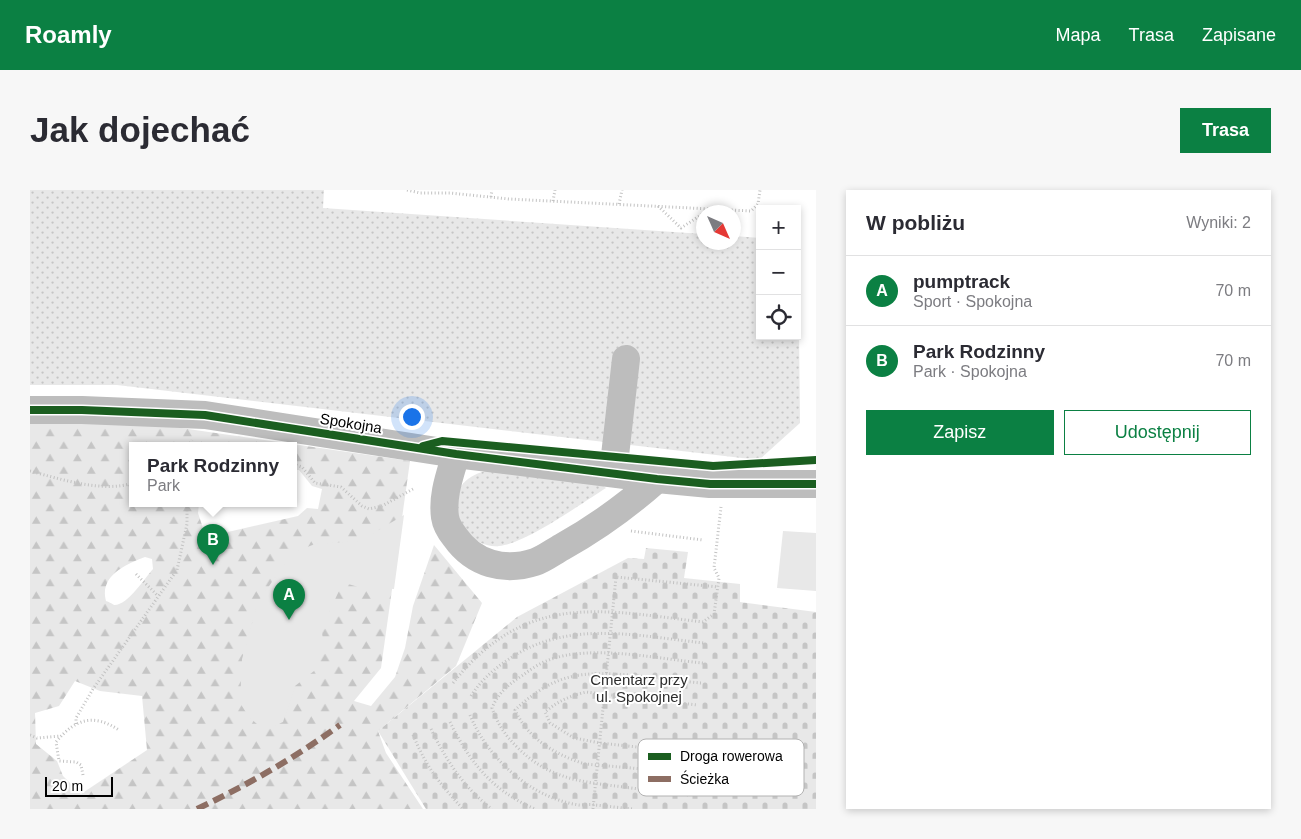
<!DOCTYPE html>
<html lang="pl">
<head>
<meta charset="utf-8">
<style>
	body { margin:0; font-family:Arial,sans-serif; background:#f7f7f7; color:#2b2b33 }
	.controls { position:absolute; right:15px; top:15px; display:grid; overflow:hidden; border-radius:0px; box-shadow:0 2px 8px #0003 }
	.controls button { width:45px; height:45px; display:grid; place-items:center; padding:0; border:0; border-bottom:1px solid #e1e1e2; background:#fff; color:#2b2b33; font:25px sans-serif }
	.compass { position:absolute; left:666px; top:15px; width:45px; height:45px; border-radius:50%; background:#fff; box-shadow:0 2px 8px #0003; rotate:135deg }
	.scale { position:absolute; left:15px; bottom:12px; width:68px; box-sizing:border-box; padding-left:5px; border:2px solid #000; border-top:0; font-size:14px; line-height:18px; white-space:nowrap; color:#000; -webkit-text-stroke:4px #fff; paint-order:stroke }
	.you { position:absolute; left:381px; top:226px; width:18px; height:18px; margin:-12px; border:4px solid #fff; border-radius:50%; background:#1a73e8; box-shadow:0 0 0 8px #1a73e833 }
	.badge { display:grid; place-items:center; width:32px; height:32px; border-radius:50%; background:#0b8043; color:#fff; font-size:16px; font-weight:700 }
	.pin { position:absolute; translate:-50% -41px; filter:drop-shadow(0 1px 2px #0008) }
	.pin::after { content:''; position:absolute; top:26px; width:18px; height:15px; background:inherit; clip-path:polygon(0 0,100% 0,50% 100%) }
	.popup { position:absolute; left:99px; top:252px; width:168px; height:65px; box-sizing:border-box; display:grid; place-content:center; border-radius:0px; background:#fff; filter:drop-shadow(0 1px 4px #0005); font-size:16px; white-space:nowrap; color:#7c7c81 }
	.popup b { font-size:19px; color:#2b2b33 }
	.popup::after { content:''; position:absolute; left:50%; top:100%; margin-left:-10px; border:10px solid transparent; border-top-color:#fff }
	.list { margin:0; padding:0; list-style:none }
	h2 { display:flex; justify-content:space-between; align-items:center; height:65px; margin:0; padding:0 20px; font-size:21px }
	h2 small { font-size:16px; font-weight:400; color:#7c7c81 }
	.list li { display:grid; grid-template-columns:32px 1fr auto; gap:15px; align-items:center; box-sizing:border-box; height:70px; padding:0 20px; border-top:1px solid #e1e1e2 }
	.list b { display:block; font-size:19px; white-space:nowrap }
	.list p { margin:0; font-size:16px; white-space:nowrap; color:#7c7c81 }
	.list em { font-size:16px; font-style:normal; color:#7c7c81 }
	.actions { display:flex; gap:10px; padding:15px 20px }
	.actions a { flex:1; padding:11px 0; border:1px solid #0b8043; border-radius:0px; text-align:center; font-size:18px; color:#0b8043 }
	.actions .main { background:#0b8043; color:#fff }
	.icon { flex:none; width:28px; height:28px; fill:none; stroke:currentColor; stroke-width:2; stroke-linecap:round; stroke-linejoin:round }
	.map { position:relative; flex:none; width:786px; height:619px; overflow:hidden; border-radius:0px }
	header { display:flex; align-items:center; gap:30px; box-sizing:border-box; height:70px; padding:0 25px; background:#0b8043; color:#fff }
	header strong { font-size:24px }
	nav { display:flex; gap:28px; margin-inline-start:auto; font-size:18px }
	.intro { display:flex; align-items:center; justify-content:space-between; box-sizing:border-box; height:120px; padding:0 30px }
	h1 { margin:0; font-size:35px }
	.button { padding:12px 22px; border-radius:0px; background:#0b8043; color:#fff; font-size:18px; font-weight:700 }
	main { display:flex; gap:30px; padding:0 30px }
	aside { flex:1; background:#fff; border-radius:0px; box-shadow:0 2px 8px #0003 }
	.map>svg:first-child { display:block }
	.green { fill:url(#green-dots) }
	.forest { fill:url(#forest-firs); fill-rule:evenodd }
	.cemetery { fill:url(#cemetery-stones) }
	.pitch { fill:#e8e8e8 }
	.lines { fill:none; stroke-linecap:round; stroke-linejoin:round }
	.path { stroke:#c2c2c2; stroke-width:3; stroke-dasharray:1 2.5; stroke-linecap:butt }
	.minor { stroke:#bdbdbd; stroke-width:28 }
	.quiet { stroke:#8d6e63; stroke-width:6; stroke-dasharray:12 6; stroke-linecap:butt }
	.cycleway-casing { stroke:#fff; stroke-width:11 }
	.cycleway { stroke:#1b5e20; stroke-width:8 }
	.labels { text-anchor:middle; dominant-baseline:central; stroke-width:4; stroke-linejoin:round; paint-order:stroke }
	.street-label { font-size:15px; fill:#000; stroke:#fff }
	.park-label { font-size:15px; fill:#2c2c2c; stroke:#fff }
	.key { fill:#fff; stroke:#b2b2b2; stroke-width:1 }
	.key-label { font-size:14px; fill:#000 }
</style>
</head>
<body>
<header>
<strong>Roamly</strong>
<nav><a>Mapa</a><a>Trasa</a><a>Zapisane</a></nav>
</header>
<div class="intro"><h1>Jak dojechać</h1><a class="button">Trasa</a></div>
<main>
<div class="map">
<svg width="786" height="619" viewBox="0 0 786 619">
	<defs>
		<pattern id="green-dots" width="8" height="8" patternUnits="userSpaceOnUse" patternTransform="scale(1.25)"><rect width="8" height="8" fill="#e8e8e8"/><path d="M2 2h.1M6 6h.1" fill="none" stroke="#c5c5c5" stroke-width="1.8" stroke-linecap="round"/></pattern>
		<pattern id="forest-firs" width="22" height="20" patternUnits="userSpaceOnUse" patternTransform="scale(1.25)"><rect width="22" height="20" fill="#e8e8e8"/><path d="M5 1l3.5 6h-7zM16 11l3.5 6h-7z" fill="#c5c5c5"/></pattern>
		<pattern id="cemetery-stones" width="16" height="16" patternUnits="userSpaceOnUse" patternTransform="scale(1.25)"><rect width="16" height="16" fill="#e8e8e8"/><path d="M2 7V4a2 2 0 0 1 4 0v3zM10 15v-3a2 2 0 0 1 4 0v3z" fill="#c5c5c5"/></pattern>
	</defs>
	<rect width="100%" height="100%" fill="#fff"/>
	<g class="green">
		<path d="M0,0H294L293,18L673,44L674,52H704V46L730,48V146H767L768,51L770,233L729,270L87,195H0Z"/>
		<path d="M459,280L571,294L576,298C552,313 495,354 469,356C443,359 421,329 427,305C431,290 446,283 459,280Z"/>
	</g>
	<path class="forest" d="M102,231L380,271L351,478L324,511L341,516L365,487L375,458L383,416L404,355L452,413L426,476L348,541L356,563L393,619H0V234ZM103,256H263V280H269L282,296L292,299L288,319L277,318L268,326L176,347L168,323L169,314H103ZM115,367L122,369L123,379C115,388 97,416 84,415C83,414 77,411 76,411C69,386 96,374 115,367ZM45,491L70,501L112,506L117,560L51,604L33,586L27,571L6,554L5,523L29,516Z"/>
	<path class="cemetery" d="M616,358L658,362L654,388L710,394V412L786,422V619H396L348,541L487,427L598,368L614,369Z"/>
	<g class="pitch">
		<path d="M374,325L364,399L332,398L318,394L311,396L298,425L291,436L294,456L284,481L265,496L253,532L244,536L227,534L219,527L210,513L212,469L228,412L262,363L285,354L330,351Z"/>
		<path d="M753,341L786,343V401L747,398Z"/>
	</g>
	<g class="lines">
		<g class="path">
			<path d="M377,0L390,3H420L479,9L721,21L728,14L730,0"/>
			<path d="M461,7L462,0"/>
			<path d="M523,11L525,0"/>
			<path d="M589,14L592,0"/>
			<path d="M628,16L651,38L674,23"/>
			<path d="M158,256L162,250"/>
			<path d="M263,274L272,277L285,293L311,297L332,316L339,319L352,316L383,299"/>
			<path d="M0,281C30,289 73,303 103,293"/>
			<path d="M601,341L673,350"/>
			<path d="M106,384L128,406"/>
			<path d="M423,493C496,401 571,420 673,432L684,424L689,388L684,378L691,317"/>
			<path d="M441,506C451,490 464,479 479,469C538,429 608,446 674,453"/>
			<path d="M440,525C458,569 501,608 549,615C554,615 560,614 565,615C578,616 591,618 603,619"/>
			<path d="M420,532C440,573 463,601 505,619"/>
			<path d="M46,534V528L63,499L147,380L157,334V314"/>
			<path d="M401,539C416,570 434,598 462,619"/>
			<path d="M0,545L7,548L31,546"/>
			<path d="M383,545C397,578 409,593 433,619"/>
			<path d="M662,563L570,553L544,548L520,533L515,522C528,511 540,506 556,502L667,515"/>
			<path d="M660,583L555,574C526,565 498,549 485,520C501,505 519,492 540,487C574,478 634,490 671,493"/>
			<path d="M53,585L51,575L46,572L29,571L26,552C45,529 63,523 89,540"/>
			<path d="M658,605C637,602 615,600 594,597C551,592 518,589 486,556C475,545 467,533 462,518C468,503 479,494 493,485C501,479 510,473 519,470C560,454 629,469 673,473"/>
			<path d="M563,619L586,387L688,397"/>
		</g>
		<g class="minor">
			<path d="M0,220H52L175,225L426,264L627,289L680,294H786"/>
			<path d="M426,264C420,285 412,305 415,327C416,334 421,342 425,347C444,374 474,382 505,372C514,369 523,362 532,357C566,338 598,315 627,289"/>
			<path d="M583,283L596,169"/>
		</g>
		<path class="quiet" d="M167,619C219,594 263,569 310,535"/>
		<defs>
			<g id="cycleway">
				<path d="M0,220H52L175,225L426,264L627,289L680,294H786"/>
				<path d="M393,256L412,251L683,276L786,270"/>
			</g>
		</defs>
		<use href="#cycleway" class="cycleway-casing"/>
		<use href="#cycleway" class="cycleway"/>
	</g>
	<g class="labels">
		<g class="street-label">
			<text transform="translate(321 233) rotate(9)">Spokojna</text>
		</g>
		<g class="park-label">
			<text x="609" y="489">Cmentarz przy<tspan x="609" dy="17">ul. Spokojnej</tspan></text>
		</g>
	</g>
	<rect x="608" y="549" width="166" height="57" rx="8" class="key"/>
	<rect x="618" y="563" width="23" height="7" fill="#1b5e20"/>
	<rect x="618" y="586" width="23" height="6" fill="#8d6e63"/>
	<g class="key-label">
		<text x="650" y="571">Droga rowerowa</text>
		<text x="650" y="594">Ścieżka</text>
	</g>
</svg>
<div class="controls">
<button>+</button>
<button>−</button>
<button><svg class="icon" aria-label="locate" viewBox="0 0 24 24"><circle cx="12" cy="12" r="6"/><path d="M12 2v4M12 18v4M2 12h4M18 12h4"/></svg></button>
</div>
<svg class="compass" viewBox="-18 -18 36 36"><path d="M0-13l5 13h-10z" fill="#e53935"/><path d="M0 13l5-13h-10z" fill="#7c7c81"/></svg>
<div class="scale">20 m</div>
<div class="you"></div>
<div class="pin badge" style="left:259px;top:430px">A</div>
<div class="pin badge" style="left:183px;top:375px">B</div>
<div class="popup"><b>Park Rodzinny</b>Park</div>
</div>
<aside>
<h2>W pobliżu<small>Wyniki: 2</small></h2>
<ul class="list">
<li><span class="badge">A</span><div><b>pumptrack</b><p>Sport · Spokojna</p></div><em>70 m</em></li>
<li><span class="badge">B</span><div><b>Park Rodzinny</b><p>Park · Spokojna</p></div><em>70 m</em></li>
</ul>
<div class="actions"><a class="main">Zapisz</a><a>Udostępnij</a></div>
</aside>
</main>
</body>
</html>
